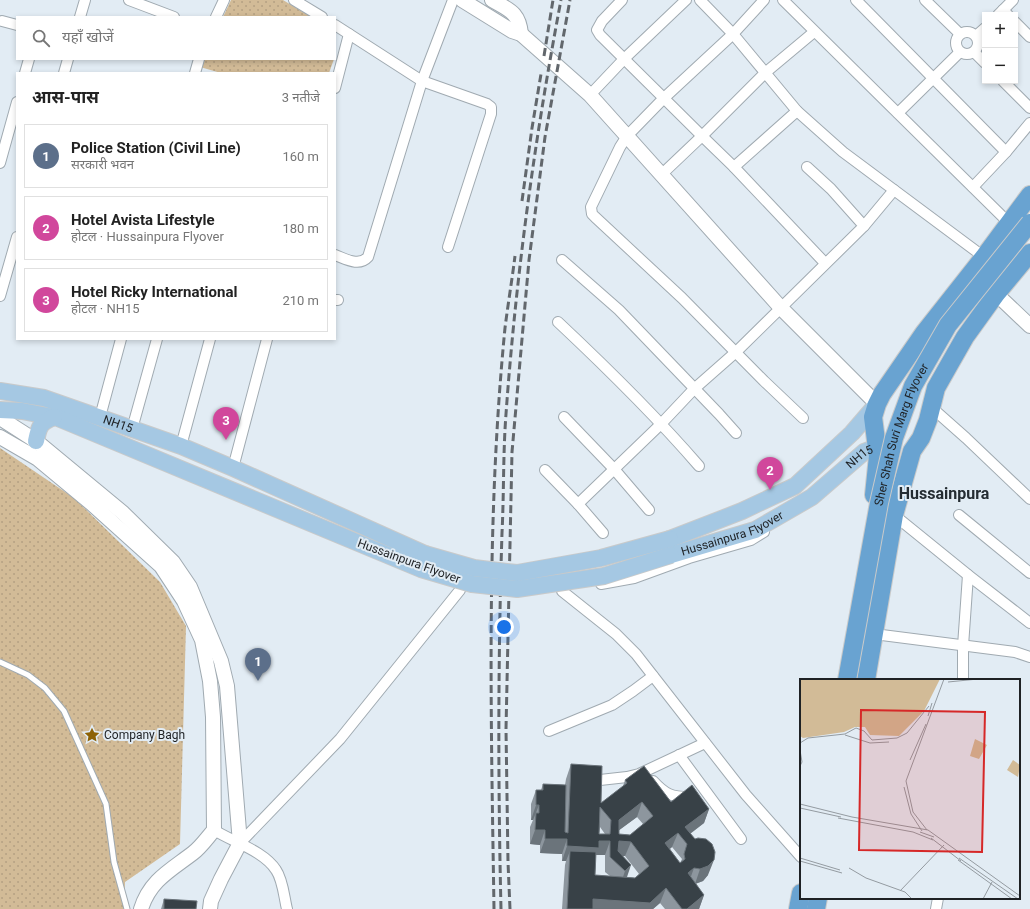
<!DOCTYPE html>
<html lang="hi">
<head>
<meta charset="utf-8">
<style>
	body { margin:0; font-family:Roboto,"Noto Sans Devanagari",sans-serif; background:#f6f6f6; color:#222 }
	.controls { position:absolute; right:12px; top:12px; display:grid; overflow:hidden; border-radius:0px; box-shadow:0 2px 6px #0003 }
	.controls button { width:36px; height:36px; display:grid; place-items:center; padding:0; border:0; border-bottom:1px solid #e0e0e0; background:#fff; color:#222; font:20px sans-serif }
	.you { position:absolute; left:504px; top:627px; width:14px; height:14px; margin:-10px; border:3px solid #fff; border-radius:50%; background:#1a73e8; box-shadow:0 0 0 6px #1a73e833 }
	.badge { display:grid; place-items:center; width:26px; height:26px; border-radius:50%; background:#8d6206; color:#fff; font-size:13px; font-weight:700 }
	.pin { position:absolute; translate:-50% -33px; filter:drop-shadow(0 1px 2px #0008) }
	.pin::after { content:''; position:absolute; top:21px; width:14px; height:12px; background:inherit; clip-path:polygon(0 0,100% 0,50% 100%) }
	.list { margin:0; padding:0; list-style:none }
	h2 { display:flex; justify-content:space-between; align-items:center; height:52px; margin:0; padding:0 16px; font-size:17px }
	h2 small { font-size:13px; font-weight:400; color:#767676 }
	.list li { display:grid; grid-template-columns:26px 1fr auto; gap:12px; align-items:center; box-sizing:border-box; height:64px; margin:0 8px 8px; padding:0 8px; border:1px solid #e0e0e0; border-radius:0px }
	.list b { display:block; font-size:15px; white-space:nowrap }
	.list p { margin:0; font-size:13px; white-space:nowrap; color:#767676 }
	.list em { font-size:13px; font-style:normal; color:#767676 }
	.icon { flex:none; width:22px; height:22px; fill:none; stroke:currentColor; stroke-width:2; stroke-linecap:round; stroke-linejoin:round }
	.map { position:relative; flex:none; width:1030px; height:909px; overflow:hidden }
	.search { position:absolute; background:#fff; box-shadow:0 2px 6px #0003; left:16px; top:16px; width:320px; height:44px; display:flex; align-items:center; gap:10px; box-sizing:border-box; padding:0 14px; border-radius:0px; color:#767676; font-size:15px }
	.panel { position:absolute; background:#fff; box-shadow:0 2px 6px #0003; left:16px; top:72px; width:320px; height:268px; border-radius:0px }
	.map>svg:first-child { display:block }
	.park { fill:url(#park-dots) }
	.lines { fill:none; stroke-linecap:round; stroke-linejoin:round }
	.lane-casing { stroke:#a0aab1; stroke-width:7 }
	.street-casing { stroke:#a0aab1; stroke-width:12 }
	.secondary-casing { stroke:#a0aab1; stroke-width:16 }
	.primary-casing { stroke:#c9caca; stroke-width:18 }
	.highway-casing { stroke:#c9caca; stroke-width:20 }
	.lane { stroke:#fff; stroke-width:5 }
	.street { stroke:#fff; stroke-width:10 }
	.secondary { stroke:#fff; stroke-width:14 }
	.primary { stroke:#a5c8e3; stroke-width:16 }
	.highway { stroke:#69a3d1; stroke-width:18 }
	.rail { stroke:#62676c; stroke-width:3; stroke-dasharray:8 4; stroke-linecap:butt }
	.primary-bridge-casing { stroke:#c9caca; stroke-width:18; stroke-linecap:butt }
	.highway-bridge-casing { stroke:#c9caca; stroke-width:20; stroke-linecap:butt }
	.primary-bridge { stroke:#a5c8e3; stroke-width:16 }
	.highway-bridge { stroke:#69a3d1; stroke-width:18 }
	.wall { fill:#8d969e; fill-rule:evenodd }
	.shaded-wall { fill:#6b747b }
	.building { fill:#384147; stroke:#6b747b; fill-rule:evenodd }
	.labels { text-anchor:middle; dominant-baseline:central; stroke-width:4; stroke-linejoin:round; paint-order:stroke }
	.street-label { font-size:12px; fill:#1e2124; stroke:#e2ecf4 }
	.poi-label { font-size:12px; fill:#1e2124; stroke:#e2ecf4; text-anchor:start }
	.district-label { font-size:16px; font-weight:bold; fill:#242c32; stroke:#e2ecf4 }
	.inset-road { fill:none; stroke:#949ba1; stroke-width:1 }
	.view { fill:#d62828; fill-opacity:0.15; stroke:#d62828; stroke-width:2 }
	.inset-edge { fill:none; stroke:#1e2124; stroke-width:2 }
</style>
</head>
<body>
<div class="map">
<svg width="1030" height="909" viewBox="0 0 1030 909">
	<defs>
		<pattern id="park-dots" width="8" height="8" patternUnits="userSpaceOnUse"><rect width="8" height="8" fill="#d2bb97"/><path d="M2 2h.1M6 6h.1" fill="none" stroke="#b4a082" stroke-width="1.8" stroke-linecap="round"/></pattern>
	</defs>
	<rect width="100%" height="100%" fill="#e2ecf4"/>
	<g class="park">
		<path d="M231,0H283L311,17H223Z"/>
		<path d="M204,59H334L329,73H221L200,67Z"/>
		<path d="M0,448L74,498L160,582L186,626L180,844L125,882L124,909H0Z"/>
	</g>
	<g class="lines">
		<defs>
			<path id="lane" d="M0,662L28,675L45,688L64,711L106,804L114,862L127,909"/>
			<g id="street">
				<path d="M129,0L174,17"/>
				<path d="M294,0L322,17"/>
				<path d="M622,0L602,21L597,30L600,35L702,136L734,167L825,263"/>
				<path d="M700,0L733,34L797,111L843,152L984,257"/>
				<path d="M764,0L733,34L664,98L627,136L620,147L591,207L592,214L595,217L682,298L764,381L803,418"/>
				<path d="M783,0L1009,223"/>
				<path d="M856,0L1006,152"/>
				<path d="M925,0L960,34"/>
				<path d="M1003,10L1013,0"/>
				<path d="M998,15L1003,10L1008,15"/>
				<path d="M80,17L85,0"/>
				<path d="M216,17L224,0"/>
				<path d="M2,21L17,25"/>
				<path d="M1015,22L1030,37"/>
				<path d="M335,25L422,81L487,104L491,107V114L448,247"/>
				<circle cx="967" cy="43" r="11"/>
				<path d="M976,36L985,28"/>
				<path d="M974,52L985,63"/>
				<path d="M25,73L29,59"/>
				<path d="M64,73L68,59"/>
				<path d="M195,73L199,59"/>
				<path d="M1003,81L1030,108"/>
				<path d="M335,88L349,34"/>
				<path d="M590,95L625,58L686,0"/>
				<path d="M898,113L960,52"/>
				<path d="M0,163L17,102"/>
				<path d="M734,167L797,111"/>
				<path d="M662,174L702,136L765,73L814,32"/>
				<path d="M973,187L1006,152L1030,123"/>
				<path d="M864,226L894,190"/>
				<path d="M335,255C346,259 359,267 368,257L422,81L453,0"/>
				<path d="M562,260L619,310L719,414L736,433"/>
				<path d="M0,296L17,237"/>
				<path d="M335,300H338"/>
				<path d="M558,322C607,368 655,415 699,466"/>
				<path d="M931,407L966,438L1030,499"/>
				<path d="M100,417L121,339"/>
				<path d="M564,417L614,469L649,510"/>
				<path d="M132,429L157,339"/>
				<path d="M181,446L210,339"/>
				<path d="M233,468L267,339"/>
				<path d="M545,470L578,504L603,533"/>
				<path d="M578,504L661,424L694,389L736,352L864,226L831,189L807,167"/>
				<path d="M894,515L968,575L1030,623"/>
				<path d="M959,515L1030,573"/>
				<path d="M601,584L634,578L689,558L751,540L764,532"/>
				<path d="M562,591L616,634L636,654L746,795L801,857"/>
				<path d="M874,634L1015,652L1030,657"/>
				<path d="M963,680V646L968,575"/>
				<path d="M549,731L612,705L633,691L653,676"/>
				<path d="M679,755L741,839"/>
				<path d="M600,780L627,777L639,774L705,743"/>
				<path d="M653,781C665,794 671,797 689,797"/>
				<path d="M214,830C233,842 264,851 276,870C283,880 284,897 287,909"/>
				<path d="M240,843L340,739L460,590"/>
				<path d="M936,909L938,898"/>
			</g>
			<g id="secondary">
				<path d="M462,0L512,31L521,34L590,95L781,308L877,404"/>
				<path d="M492,0C509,10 519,12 521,34"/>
				<path d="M990,288L1030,326"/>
				<path d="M0,418L36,441L123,513L173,562L190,587L221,661L227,686L240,843L221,879L211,901L210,909"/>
				<path d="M0,437L38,459L91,503L161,566L184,601L202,640L210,681L213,717L214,830C207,838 201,847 193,853C171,870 150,880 141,909"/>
			</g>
			<g id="primary">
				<path id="s1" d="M0,391L44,398L181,446L233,468L425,554"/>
				<path d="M0,410L22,411L58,418L421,569"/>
				<path d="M36,441C39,426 40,423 54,417"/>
				<path d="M670,539L742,511L795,486L852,433L877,404"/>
				<path id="s2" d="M671,555L755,530L812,497L864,452L877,447L887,448"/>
			</g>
			<g id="highway">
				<path d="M874,495L878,456L873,417L877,404L882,394L924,333L984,257L1030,195"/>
				<path d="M866,680L894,515L912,451L921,438L928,420L936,388L949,365L965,337L996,294L1030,253"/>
				<path d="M798,909L801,893"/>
				<path d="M816,909L818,898"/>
			</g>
		</defs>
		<use href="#lane" class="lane-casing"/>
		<use href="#street" class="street-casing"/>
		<use href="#secondary" class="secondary-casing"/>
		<use href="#primary" class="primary-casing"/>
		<use href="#highway" class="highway-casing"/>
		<use href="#lane" class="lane"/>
		<use href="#street" class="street"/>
		<use href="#secondary" class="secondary"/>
		<use href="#primary" class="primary"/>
		<use href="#highway" class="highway"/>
		<g class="rail">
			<path d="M544,56L553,0"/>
			<path d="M522,201L532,128L541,74"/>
			<path d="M494,909C491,715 486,521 505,328C508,304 512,280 515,256"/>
			<path d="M501,909C498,784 498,658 502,533C504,493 503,453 506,414C516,275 535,137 561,0"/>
			<path d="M510,909L508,862L506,729L512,452L529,260L545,137L570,0"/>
		</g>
		<defs>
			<g id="primary-bridge">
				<path d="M425,554L474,568L517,573L601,558L670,539"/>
				<path d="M421,569L472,584L517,589L604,576L671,555"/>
			</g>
			<g id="highway-bridge">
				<path id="s3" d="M847,680L879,503L894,438L913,386L948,325L1030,223"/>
			</g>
		</defs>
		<use href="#primary-bridge" class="primary-bridge-casing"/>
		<use href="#highway-bridge" class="highway-bridge-casing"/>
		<use href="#primary-bridge" class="primary-bridge"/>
		<use href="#highway-bridge" class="highway-bridge"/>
	</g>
	<g class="wall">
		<path d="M571,764L601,803L623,786L625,780L671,802L709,809L704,823L690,834L708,875L703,881L695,884L704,895L699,909H665L660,903L653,909H562L565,865L566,861H562V854L540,853V845L530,844V827L533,820H531V804L536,790H541L543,784L565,785L566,779ZM637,817L643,824L630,835L619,834V830ZM600,827L605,834H599ZM672,847L682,859L680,863L670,849ZM596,855H605V872L610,876L595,875ZM623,856H625L639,874L635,878L627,877Z"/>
		<path d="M164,899V909H161Z"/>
	</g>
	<g class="shaded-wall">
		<path d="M642,802L637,817L614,834L619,820Z"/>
		<path d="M536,805H539L533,820H531Z"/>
		<path d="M709,809L704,823L683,839L685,827Z"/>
		<path d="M535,830H545L540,845L530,844Z"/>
		<path d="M678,833L672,847L659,857L665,843Z"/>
		<path d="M545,839H567L562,854L540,853Z"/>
		<path d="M599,841H610L605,855H596L570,851L566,861H562L567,846Z"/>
		<path d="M619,841L631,842L625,856H614Z"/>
		<path d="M714,860L708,875L703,881L695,884L700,869Z"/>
		<path d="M631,865L626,880L620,886L625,871Z"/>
		<path d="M694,868L689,882L688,873Z"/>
		<path d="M666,888L660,903L653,909H590L593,899Z"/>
		<path d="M704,895L699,909H687Z"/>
	</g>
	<g class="building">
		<path d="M571,764L602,766L601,803L627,783L625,780L644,766L671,802L692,785L709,809L685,827L695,839L698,838L706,839L712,844L715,852L714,860L708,866L700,869L694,868L688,873L704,895L687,909H682L666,888L650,903L593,899V909H567L570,851L596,852L595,875L635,878L649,866L631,842L619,841L618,851L631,865L625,871L610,857V841H599V848L567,846V839H545V830H535L536,813H539V805H536V790H543V784L566,785L565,832L568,833ZM642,802L653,816L630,835L619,834V820ZM600,807L611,820L610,834H599ZM678,833L687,844L684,854L685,859L680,863L665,843Z"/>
		<path d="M164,899L197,901L196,909H164Z"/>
	</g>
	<defs>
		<symbol id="sight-bare" viewBox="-9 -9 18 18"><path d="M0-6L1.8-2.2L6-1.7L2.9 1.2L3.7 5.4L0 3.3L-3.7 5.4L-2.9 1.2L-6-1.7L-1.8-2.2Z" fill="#8d6206" stroke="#e2ecf4" stroke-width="2.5" paint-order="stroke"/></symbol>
	</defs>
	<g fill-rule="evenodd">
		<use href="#sight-bare" x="81" y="724" width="22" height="22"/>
	</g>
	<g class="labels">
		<g class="street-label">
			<text stroke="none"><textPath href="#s1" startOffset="123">NH15</textPath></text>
			<text stroke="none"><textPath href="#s3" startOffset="252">Sher Shah Suri Marg Flyover</textPath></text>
			<text stroke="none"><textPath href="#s2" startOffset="216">NH15</textPath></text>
			<text stroke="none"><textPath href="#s2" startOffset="65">Hussainpura Flyover</textPath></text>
			<text transform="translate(409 561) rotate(20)">Hussainpura Flyover</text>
		</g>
		<g class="poi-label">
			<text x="104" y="735">Company Bagh</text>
		</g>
		<g class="district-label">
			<text x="944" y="493">Hussainpura</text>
		</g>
	</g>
	<g transform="translate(800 679)">
		<rect width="220" height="220" fill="#e2ecf4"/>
		<path d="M0,0H140L124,32L99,57L70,56L65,48H55L44,53L3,59L0,57ZM175,60L187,66L179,80L170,77ZM213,81L220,86L218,98L207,91Z" fill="#d2bb97"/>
		<path class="inset-road" d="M148,3L178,0M128,37L132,24M45,56L70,64L89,63M0,64L8,59L45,55L56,49L64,52L72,61L97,59L107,54L129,27M0,71L2,83L0,87M110,81L126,45M104,108L111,135L122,152M0,125L52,138L128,151L220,217M0,129L41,138M38,139L113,153L133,161M127,151L113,133L106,102L144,0M120,153L134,158M131,159L161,182M0,179L40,191M159,179L218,220M158,181L212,220M0,182L42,194M49,189L66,199L105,213L112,220M100,212L144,166M183,220L192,203"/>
		<path class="view" d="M61,31L185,33L182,173L59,171Z"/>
		<rect width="220" height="220" class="inset-edge"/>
	</g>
</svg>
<div class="controls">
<button>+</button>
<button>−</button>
</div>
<div class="you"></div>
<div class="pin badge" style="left:258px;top:681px;background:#5c6f8a">1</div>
<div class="pin badge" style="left:770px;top:490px;background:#d1479c">2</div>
<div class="pin badge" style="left:226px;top:440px;background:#d1479c">3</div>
<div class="search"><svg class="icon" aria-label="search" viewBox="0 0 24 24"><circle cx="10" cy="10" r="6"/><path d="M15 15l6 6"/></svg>यहाँ खोजें</div>
<section class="panel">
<h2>आस-पास<small>3 नतीजे</small></h2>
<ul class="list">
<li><span class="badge" style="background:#5c6f8a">1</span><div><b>Police Station (Civil Line)</b><p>सरकारी भवन</p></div><em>160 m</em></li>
<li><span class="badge" style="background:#d1479c">2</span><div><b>Hotel Avista Lifestyle</b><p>होटल · Hussainpura Flyover</p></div><em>180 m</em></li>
<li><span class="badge" style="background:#d1479c">3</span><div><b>Hotel Ricky International</b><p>होटल · NH15</p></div><em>210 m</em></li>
</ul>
</section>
</div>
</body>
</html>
